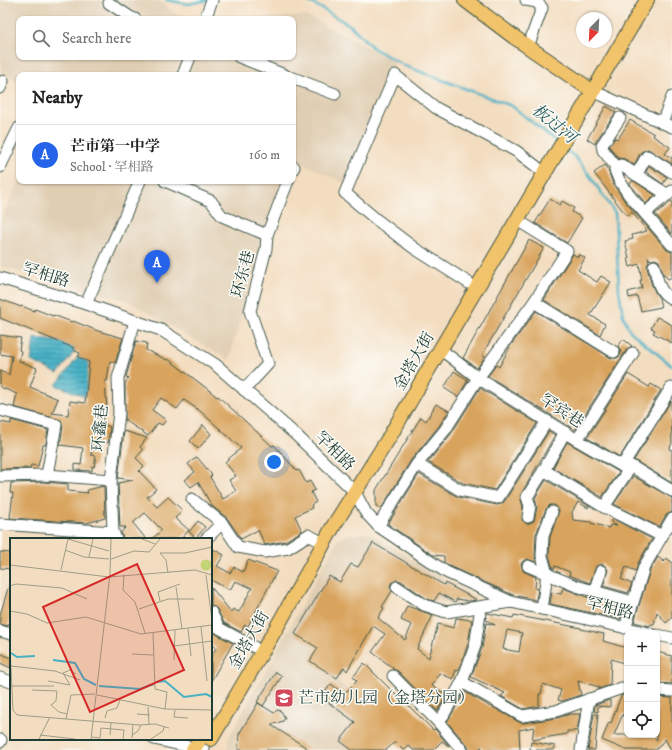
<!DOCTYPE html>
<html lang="en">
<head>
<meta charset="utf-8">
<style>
	body { margin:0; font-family:"IM FELL DW Pica","Noto Serif SC",serif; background:#f6f6f6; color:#222 }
	.controls { position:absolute; right:12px; bottom:12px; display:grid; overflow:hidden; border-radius:8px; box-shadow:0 1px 3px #0004 }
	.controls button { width:36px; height:36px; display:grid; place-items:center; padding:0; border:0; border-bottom:1px solid #e0e0e0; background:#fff; color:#222; font:20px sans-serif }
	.compass { position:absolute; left:576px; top:12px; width:36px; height:36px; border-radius:50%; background:#fff; box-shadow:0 1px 3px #0004; rotate:204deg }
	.you { position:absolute; left:274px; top:462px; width:14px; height:14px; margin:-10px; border:3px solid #fff; border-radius:50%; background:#1a73e8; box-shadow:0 0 0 6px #1a73e833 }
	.badge { display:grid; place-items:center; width:26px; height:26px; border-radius:50%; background:#2563eb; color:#fff; font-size:13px; font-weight:700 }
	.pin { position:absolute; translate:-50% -33px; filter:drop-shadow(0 1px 2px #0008) }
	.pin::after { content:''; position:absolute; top:21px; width:14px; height:12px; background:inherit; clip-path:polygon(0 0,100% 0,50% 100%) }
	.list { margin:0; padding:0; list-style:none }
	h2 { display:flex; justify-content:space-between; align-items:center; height:52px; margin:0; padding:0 16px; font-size:17px }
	h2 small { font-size:13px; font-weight:400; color:#767676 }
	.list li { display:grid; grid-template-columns:26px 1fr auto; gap:12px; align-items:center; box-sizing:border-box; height:60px; padding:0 16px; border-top:1px solid #e0e0e0 }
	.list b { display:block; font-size:15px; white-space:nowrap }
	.list p { margin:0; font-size:13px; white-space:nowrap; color:#767676 }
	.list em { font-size:13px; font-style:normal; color:#767676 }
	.icon { flex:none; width:22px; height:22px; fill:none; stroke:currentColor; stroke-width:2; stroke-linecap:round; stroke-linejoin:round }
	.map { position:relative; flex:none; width:672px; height:750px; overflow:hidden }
	.search { position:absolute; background:#fff; box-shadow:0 1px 3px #0004; left:16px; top:16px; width:280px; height:44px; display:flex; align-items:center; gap:10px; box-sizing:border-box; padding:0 14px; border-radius:8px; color:#767676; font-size:15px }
	.panel { position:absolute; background:#fff; box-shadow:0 1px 3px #0004; left:16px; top:72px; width:280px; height:112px; border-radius:8px }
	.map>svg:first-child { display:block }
	.built { fill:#e0ceb2 }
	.water { fill:url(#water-rules); stroke:#33767c }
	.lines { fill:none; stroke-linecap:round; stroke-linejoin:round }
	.stream { stroke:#47b0c5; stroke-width:2.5 }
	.building { fill:#d8a35b; fill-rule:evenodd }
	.minor-casing { stroke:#3f5549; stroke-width:13 }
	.major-casing { stroke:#3f5549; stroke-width:16 }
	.minor { stroke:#fff; stroke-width:11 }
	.major { stroke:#f1c36a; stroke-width:14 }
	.labels { text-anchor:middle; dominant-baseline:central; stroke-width:3; stroke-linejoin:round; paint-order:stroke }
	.street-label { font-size:16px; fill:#1f3d34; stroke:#fdfcf7 }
	.poi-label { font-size:16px; fill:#1f3d34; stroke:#fdfcf7; text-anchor:start }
	.water-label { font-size:17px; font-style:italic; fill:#2b6060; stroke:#fdfcf7 }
	.inset-river { fill:none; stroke:#47b0c5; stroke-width:2 }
	.inset-road { fill:none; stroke:#9e9d88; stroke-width:1 }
	.view { fill:#d62828; fill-opacity:0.15; stroke:#d62828; stroke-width:2 }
	.inset-edge { fill:none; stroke:#1f3d34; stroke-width:2 }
</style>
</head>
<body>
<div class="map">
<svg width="672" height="750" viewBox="0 0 672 750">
	<defs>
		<pattern id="water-rules" width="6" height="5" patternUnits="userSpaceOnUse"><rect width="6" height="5" fill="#47b0c5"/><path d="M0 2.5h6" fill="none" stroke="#3b90a1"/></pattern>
	</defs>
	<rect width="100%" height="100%" fill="#fdfcf7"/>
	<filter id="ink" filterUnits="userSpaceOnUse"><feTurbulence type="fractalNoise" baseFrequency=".025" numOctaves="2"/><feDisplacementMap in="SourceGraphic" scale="8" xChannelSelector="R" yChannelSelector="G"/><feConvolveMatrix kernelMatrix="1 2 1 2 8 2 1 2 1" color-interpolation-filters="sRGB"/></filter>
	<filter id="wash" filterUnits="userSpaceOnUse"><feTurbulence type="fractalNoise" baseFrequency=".012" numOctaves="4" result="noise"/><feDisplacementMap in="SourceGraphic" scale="16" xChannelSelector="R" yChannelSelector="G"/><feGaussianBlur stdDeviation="0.9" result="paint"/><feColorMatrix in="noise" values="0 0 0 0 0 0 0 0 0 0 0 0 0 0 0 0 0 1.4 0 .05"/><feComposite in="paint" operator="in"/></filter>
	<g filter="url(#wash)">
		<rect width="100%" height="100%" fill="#f3ddc0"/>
		<g class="built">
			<path d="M0,0H157L183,19H19V57H293V19H227L307,16L395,62L348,185L293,159V75H19V80L0,73Z"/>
			<path d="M19,181H283L270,212L229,360L126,300L0,266V221Z"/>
			<path d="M369,533L479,599L453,605L429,600L417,592L395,583L338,681L376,717L353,750H226L229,744L228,739L338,540L348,534Z"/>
		</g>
		<g class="water">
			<path d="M34,338L71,343L75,351L58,374L31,361Z"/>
			<path d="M82,352L93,359V400L56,385Z"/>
		</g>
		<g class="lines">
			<g class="stream">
				<path d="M166,0L188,4L208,0"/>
				<path d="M303,0L314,4L351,26L373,48L405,66L512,106L558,143"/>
				<path d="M565,149L575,157L590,176L615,213L619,290L623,315L630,331L672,366"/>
			</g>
		</g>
		<g id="blocks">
			<g class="building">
				<path d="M606,106L616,112L596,141L595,144L587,139Z"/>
				<path d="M630,120L654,134L653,136L670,147L665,154L672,158V164L648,149L641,152L634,165L625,159L618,158L609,146L615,138L618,139Z"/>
				<path d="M605,165L608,170L613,184L624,200L667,250L672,252V277L668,279L663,274L659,261L655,259L651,260L648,257L649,261L647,267L651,283L655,292L659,298L661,307L641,311L637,296L629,298L628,292L642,288L640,280H642L639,264L630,267L628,258H629L625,241L633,239L632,235L647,231L632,212L627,216L594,173Z"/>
				<path d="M649,166L667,177L663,184L646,172Z"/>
				<path d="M632,181H634L655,195L646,204L630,184Z"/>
				<path d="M550,199L560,205L562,201L574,208L572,212L582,218L567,243L535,223Z"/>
				<path d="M672,201V234L655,214Z"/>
				<path d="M529,240L544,248L482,355L485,357L477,368L463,358Z"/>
				<path d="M573,254L578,257L579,254L585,258L578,270L597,282L601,276L611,282L590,315L605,324L600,335L544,300Z"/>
				<path d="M0,299L21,307L22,306L34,311L35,309L53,316V315L72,322L73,321L98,331L123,338L115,363L110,361L107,381H105L107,408H104L102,424L110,427L108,443L93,441L91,455L96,456L94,467L92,466V471L75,470V464L81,465L83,448L60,445L63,426L61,420L14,407L17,394L0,387V371L9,375L12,356L0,354V335L21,338L19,350L21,351L19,361L37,368L30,387L58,399L52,413L68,415L70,401L85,403L89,362L78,357L80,353L73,350L74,348L0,318Z"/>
				<path d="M536,311L611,358H617L620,356L621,352L618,346L623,339L632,346L627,349L575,430L488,376L496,365L499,367L511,345Z"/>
				<path d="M657,317L672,325V343L653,333L655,330L651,328Z"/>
				<path d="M136,341L147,343L146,350L167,360L168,359L205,387L217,397L218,396L272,446L274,445L297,471L299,470L306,483L310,481L315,490L311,492L316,502L311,505L312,508L295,516L302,531L285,541L265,545L258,530L241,539L227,518L212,506L198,482L191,487L185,480L195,472L188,464L197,457L212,475L210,477L223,499L236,491L229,480L236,476L225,462L241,448L200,411L184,400L177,409L161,398L152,410L166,420L162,425L158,423L148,436L125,420V383L129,378L126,377Z"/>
				<path d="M454,371L468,380L458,397L444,388Z"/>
				<path d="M628,374L649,387L651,384L661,390L620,457L587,438Z"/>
				<path d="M480,388L537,423L495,490L463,483L428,462L451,434Z"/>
				<path d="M671,401L672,444L669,449L672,450V483L634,460Z"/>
				<path d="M436,404L449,411L439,426L411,460L381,509L376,506V490L421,417L426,421Z"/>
				<path d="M11,420L48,430L46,443L45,445H43L38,466L31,465L30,468L0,469V422L11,424Z"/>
				<path d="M203,425L211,434L198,449L190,441Z"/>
				<path d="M124,431L147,438L140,447L143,450L136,458L144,466L139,471L156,489L147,497L157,507L168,497L183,511L175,518L189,530L181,539H152L162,530L145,513L133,523L146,539H123L121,532L126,527H120L118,483L133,480L118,478Z"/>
				<path d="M549,431L555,435L520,496L523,507L522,520L527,524L534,521L537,507L535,498L546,480L589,506L588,508L578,502L572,512L573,520L591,522V523L609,528L610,525L617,526L611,522L613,519L652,539L638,563L636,571L626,567L621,579L632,584L628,593L603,586L608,570L606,567L603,564L596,566L590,583L569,575L570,572L555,566L554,569H553L549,555L550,537L559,511L557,507L554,505H550L546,509L536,534L535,556L536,562L527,559L523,561L521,564L523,571L536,577L535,588L538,589L536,600L513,595L449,566L444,562V556L433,555L388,524L419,474L458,497L497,505L501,504L504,502Z"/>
				<path d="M567,442L619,472L602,497L553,468Z"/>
				<path d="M633,476L672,498V512L666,515L659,527L614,504Z"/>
				<path d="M43,482L68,484V491L88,493L87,490L104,486L105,518L87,523L10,518L13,493H10L11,483Z"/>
				<path d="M198,521L205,527L196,538L189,532Z"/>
				<path d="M373,543L444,585L445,583L477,600L469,601L457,599L455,602L439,593L434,601L427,599L401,581L397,580L391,583L390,587L392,591L382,607L384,608L378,618L405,640L412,625L401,620L407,606L433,615L417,649L429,658L438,624L454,628L456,618L472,620L468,644L458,671L456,670L453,679L439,673L432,686L447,695L437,711L398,671L392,669L393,668L372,652L385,634L373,626L347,671L344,667L337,678L310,661L318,648L295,634L329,576L340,582L351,564L358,567Z"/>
				<path d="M211,548L224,555L217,566L230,573L234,567L243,572L248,560L277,571L248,626L245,625L241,632L224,623L217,609L211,605V587L231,612L233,609L239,612L252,588L235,581L230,590L211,580Z"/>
				<path d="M0,552L11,553V569L0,568Z"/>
				<path d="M658,557L664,562L666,558L672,562V618L666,623L657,612L654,624H651L650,626L634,622L650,570Z"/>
				<path d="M9,585H11V617L8,626L0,624V615Z"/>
				<path d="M563,588L592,599L624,607L620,619L550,604L552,592L561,594Z"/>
				<path d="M487,613L513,618L514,615L581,628V629L604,634L603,641L627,648V664L611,659L610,685L599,689V687L578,681L581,695L562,701L558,700L561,690L543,684L541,694H539V706L523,709L501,696L505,693L471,677L482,648L486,623L495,625L486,620ZM507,630L522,633L519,652L503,649Z"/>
				<path d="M211,628L216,634L233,643L211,681V657L216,648L211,645Z"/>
				<path d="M657,652L672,656V684L657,683Z"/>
				<path d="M0,653L11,658V668L0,663Z"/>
				<path d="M364,663L402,701L403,700L433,730L435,729L450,747L442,741L433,750H413L409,746L405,750H403L395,742L386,750H352L340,741L355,722L321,697L331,684L344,694L357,681L353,677Z"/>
				<path d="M276,672L282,676L263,706L257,702Z"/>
				<path d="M465,692L486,704L490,707L491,706L519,722L523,723L557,718L570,714H580L577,731H567V734L532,740L534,727L519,730L520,750H484L481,747L478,750H469L467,745L447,722Z"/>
				<path d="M623,695H627V715L623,714L614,735H651L657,740V697L672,698V750H671L665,739L656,750H626L602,740L609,722L611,723L621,696Z"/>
				<path d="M610,700V707L598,706V712L594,711L595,705Z"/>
				<path d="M258,703L274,713L277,710L281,711L285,718L283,721L271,725L310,750H238L239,734Z"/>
				<path d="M594,714H598L595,750H588Z"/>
				<path d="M531,742L555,746L554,750H530Z"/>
			</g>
		</g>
	</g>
	<g filter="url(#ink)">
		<use href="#blocks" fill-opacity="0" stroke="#3f5549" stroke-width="1"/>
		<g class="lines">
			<defs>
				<g id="minor">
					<path d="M526,0L537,2L542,8L528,47"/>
					<path d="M109,3L130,17L135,19"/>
					<path d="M205,19L212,0"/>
					<path d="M239,57L285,75"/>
					<path d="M183,75L190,57"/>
					<path d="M293,78L335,94"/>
					<path d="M0,88L3,81"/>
					<path d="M593,91L672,127"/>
					<path d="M662,123L672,97"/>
					<path d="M0,167L19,128"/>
					<path d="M617,168L603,150L602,145L620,118"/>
					<path d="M293,169L294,167"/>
					<path d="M636,175L647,156L672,172"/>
					<path d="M165,181L211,201L222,216L267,235"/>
					<path d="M668,195L621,165L615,170L619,180L629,195L672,245"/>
					<path d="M646,214L652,207L672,191"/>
					<path d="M654,266C658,280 658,292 672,299"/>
					<path d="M0,278L86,304L161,330L216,365L296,435L355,492L366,513L378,526L446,572L511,602L649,633"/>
					<path d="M469,283L414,248L377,220L345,193L395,75L436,108L516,151L537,167"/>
					<path d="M534,302L614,352"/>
					<path d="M86,304L140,181"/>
					<path d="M440,349L478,378L577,440L622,466H631L672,491"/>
					<path d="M244,390L268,364L250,311L266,249L267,235L288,181"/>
					<path d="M0,410L56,425L47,475"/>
					<path d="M577,440L633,353"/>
					<path d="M417,464L460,490L498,498L547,421"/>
					<path d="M622,466L671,388"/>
					<path d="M544,470L604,507L662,536"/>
					<path d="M0,476L47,475L111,480"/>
					<path d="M192,499L222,523L238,547L265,552L288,548L308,535L316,539"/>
					<path d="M604,507L631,466"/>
					<path d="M528,517L530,506L527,497L544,470L565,432"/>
					<path d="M0,524L113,532"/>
					<path d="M378,526L417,464L445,430L478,378L534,302L567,251L517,220"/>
					<path d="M116,539L113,532L111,480L119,413L118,378L135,321"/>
					<path d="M206,539L222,523"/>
					<path d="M528,566L576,586L633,602"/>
					<path d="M397,587L424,605L446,612L511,602"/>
					<path d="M594,592L601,571"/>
					<path d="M542,609L547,574L542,556L543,536L552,512"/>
					<path d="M211,612L219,628L254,647"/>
					<path d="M625,628L644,567L672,519"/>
					<path d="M0,631L11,634"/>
					<path d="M657,635L672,638"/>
					<path d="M393,676L439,723L462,750"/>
					<path d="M0,678L11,682"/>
					<path d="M462,682L522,716L556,711L622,688H627"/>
					<path d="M657,690L672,691"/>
					<path d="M439,723L462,682L475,646L481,607"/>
					<path d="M154,739L204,750"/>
					<path d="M0,742L1,740"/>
					<path d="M581,750L589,699"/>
				</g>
				<g id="major">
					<path d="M465,0L514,37L585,86"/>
					<path d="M211,739L278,625L334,525L390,436L427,372L647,0"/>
					<path d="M193,750L200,739"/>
				</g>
			</defs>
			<use href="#minor" class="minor-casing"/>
			<use href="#major" class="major-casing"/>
			<use href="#minor" class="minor"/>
			<use href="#major" class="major"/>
		</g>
	</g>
	<defs>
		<symbol id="school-square" viewBox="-11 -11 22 22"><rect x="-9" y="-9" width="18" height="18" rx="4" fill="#d1495b" stroke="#fdfcf7"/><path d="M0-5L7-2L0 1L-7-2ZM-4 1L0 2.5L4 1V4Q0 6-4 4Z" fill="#fff"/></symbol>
	</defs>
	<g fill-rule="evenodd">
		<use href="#school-square" x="273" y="687" width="22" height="22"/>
	</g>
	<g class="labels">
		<g class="street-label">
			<text transform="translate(243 274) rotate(-75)">环东巷</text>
			<text transform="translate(46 275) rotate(17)">罕相路</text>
			<text transform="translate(414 361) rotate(-60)">金塔大街</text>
			<text transform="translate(562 411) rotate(33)">罕宾巷</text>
			<text transform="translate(100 428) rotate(-85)">环鑫巷</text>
			<text transform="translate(335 451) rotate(44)">罕相路</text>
			<text transform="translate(610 608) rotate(14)">罕相路</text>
			<text transform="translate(249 640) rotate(-60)">金塔大街</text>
		</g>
		<g class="poi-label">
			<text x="298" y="698">芒市幼儿园（金塔分园）</text>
		</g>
		<g class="water-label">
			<text transform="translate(554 124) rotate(39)">板过河</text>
		</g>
	</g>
	<g transform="translate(10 538)">
		<rect width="202" height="202" fill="#f3ddc0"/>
		<path d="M190.5 27a5.5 5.5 0 1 1 11 0a5.5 5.5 0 1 1-11 0Z" fill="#c4d375"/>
		<path class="inset-river" d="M1,115L7,119L25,118M43,122L65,125L74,141L86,147M146,144L155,143L174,159L196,156L202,159M89,148L130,151L144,146"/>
		<path class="inset-road" d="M58,1L99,13M132,1L145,6M55,12L74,19L99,21M79,19L83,1M101,21L124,13L139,14L150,1M0,27L99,39M51,32L58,1M158,35L156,22L150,15H175L202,9M114,37L113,52L125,64L135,95M196,37L202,82M99,39L185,32L202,37M0,48L6,46L52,50L77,61M166,49L172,91M150,63L148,54L170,46M129,71L158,61H184M0,73L17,76L37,85L76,79L131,96L202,87M191,89L197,143M178,91L181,118M143,95L145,151L157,154L155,171M164,108L202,103M0,109L3,172L7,177L130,187L145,186L159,190M122,116L143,117M164,122L165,92M1,128L45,133L70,142M38,143L60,147L53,135L60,132L66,136M1,148H44M22,152L47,153L46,163L41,167L49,174L57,176M87,157L155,171L202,172M138,169L139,186M165,172L164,179L178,180M127,176L140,177M95,180L97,173L107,170L110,162M56,181L61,157L85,156M30,197L65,201M100,197L101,185M122,197L128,193L131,187M82,199L90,200L91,190L114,192L113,201M122,200L123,186M29,201L40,179M81,201L100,36L101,1M141,201L153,193L154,189"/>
		<path class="view" d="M127,26L174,132L80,174L33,69Z"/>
		<rect width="202" height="202" class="inset-edge"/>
	</g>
</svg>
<div class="controls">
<button>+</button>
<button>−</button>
<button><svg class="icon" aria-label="locate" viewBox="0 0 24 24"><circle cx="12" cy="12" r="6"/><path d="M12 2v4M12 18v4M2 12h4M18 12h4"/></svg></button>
</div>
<svg class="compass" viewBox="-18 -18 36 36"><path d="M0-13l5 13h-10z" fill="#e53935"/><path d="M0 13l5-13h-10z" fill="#767676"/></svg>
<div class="you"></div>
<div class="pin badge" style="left:157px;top:283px">A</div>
<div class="search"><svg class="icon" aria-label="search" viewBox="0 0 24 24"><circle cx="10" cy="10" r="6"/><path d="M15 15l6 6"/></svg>Search here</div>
<section class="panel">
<h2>Nearby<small></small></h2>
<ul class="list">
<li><span class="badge">A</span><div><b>芒市第一中学</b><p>School · 罕相路</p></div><em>160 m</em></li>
</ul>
</section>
</div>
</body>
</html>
